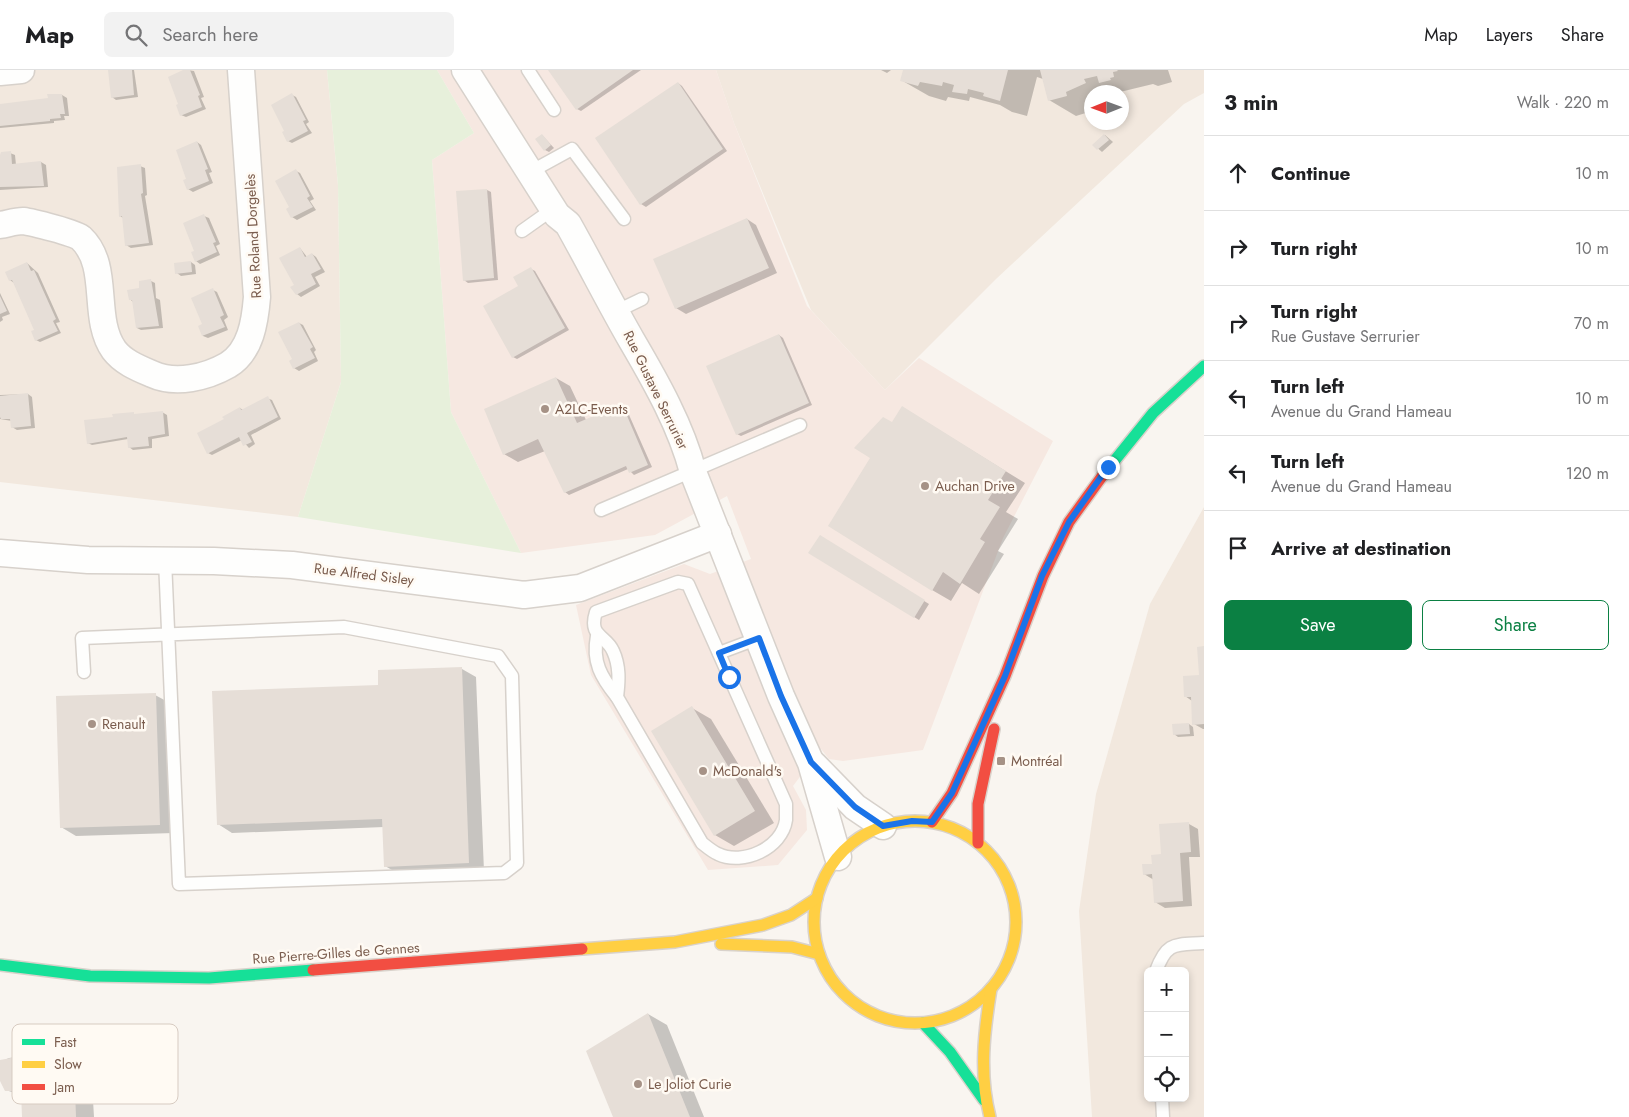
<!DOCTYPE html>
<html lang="en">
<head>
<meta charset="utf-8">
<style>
	body { margin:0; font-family:Jost,sans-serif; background:#f2f2f2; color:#202124 }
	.controls { position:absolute; right:15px; bottom:15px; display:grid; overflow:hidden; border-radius:8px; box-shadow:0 2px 8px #0003 }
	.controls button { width:45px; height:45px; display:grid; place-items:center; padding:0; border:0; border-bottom:1px solid #e0e0e0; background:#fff; color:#202124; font:25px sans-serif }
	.compass { position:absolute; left:1084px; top:15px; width:45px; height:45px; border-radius:50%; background:#fff; box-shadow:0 2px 8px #0003; rotate:269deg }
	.stop { position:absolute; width:15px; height:15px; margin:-11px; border:4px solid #1a73e8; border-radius:50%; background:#fff }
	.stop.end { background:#1a73e8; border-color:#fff; box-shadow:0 1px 5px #0008 }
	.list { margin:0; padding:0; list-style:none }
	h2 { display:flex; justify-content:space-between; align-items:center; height:65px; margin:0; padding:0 20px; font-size:21px }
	h2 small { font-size:16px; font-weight:400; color:#757577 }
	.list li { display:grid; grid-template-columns:32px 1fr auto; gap:15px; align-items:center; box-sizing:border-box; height:75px; padding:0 20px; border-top:1px solid #e0e0e0 }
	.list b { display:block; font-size:19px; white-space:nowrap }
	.list p { margin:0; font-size:16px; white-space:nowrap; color:#757577 }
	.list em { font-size:16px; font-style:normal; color:#757577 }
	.actions { display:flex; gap:10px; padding:15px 20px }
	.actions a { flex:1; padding:11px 0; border:1px solid #0b8043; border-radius:8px; text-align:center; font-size:18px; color:#0b8043 }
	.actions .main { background:#0b8043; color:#fff }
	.icon { flex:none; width:28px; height:28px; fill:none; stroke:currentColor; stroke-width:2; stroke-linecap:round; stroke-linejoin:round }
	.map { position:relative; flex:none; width:1204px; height:1047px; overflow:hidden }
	header { display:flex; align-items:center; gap:30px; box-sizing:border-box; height:70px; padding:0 25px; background:#fff; border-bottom:1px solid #e0e0e0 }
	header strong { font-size:24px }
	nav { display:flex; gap:28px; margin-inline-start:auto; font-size:18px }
	.search { width:350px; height:45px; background:#f2f2f2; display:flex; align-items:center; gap:12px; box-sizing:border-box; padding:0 18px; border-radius:8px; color:#757577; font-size:19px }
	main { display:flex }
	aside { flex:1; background:#fff }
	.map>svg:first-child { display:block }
	.residential { fill:#f2e8de; fill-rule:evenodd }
	.commercial { fill:#f6e8e1 }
	.green { fill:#e7f0db }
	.shadow { fill:#0003 }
	.building { fill:#e6ded7 }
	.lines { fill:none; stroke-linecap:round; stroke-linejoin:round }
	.lane-casing { stroke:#d7d1cb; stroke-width:15 }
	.street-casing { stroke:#d7d1cb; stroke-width:29 }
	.fast-casing { stroke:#d9d2cb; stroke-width:14 }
	.slow-casing { stroke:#d9d2cb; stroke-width:14 }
	.jam-casing { stroke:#d9d2cb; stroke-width:14 }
	.lane { stroke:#fefefd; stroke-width:12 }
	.street { stroke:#fefefd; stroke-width:26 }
	.fast { stroke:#16e098; stroke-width:11 }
	.slow { stroke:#ffcf43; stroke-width:11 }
	.jam { stroke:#f24e42; stroke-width:11 }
	.route { stroke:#1a73e8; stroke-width:6 }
	.poi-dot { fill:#a69286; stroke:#fffaf3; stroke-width:2 }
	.labels { text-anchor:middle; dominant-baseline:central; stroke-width:5; stroke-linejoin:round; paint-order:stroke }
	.street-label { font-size:14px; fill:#7a5c4d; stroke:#fffaf3 }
	.poi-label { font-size:14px; fill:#7a5c4d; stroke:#fffaf3; text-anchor:start }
	.key { fill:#fffaf3; stroke:#d7cbc1; stroke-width:1 }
	.key-label { font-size:14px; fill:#7a5c4d }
</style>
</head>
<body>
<header>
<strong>Map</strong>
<div class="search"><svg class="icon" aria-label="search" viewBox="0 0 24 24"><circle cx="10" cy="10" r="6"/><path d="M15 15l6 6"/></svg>Search here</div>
<nav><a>Map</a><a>Layers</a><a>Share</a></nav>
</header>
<main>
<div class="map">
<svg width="1204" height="1047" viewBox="0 0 1204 1047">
	<rect width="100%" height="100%" fill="#f9f5f0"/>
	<g class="residential">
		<path d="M0,0H327L338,115L341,312L298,447L0,412Z"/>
		<path d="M716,0H1204V23L1184,34L996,209L885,320L811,240L734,53ZM1092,22H1122V52H1092Z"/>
		<path d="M1204,437V1047H1092L1079,841L1096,724L1150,534ZM1148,901H1185V1028H1148Z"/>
	</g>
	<path class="commercial" d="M437,0H716L734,53L807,236L885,320L919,288L1053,371L1003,468L923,680L843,691L829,689L821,679L793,716L806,740L807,760L778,795L708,800L591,605L576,535L684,494L710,504L751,489L727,426L655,465L521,483L451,342L432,90L474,63Z"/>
	<path class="green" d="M327,0H437L474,63L432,90L451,342L521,483L298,447L341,312L338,115Z"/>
	<g class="shadow">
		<path d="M109,0H134L138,27L116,30L112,27Z"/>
		<path d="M187,0L194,1L204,27L201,28L206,39L186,47L181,45L180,34Z"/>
		<path d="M550,0H641L581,41L577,39Z"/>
		<path d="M881,0H891L887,3Z"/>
		<path d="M904,0H1168L1172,12L1158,16L1153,14L1120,22H1092V41L1076,46L1049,30L1043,9L1037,7L1027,46L1012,42L1000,35L970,27L969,31L948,27L946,31L929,26L901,10Z"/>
		<path d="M678,13L682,16L727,81L646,137L641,134Z"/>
		<path d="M49,25H62L67,28L69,46H64L65,50L54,51V53L0,58V35L49,29Z"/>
		<path d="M292,25L296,27L309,52L306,54L312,63L292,73L288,71L286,61Z"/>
		<path d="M542,65L554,78L549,82L545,80Z"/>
		<path d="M1105,65L1113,72L1102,82L1094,75Z"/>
		<path d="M197,72L201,75L212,102L209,103L213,113L193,122L188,119L185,110L188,109Z"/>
		<path d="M10,83L15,85L16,95L41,92L46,95L48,117L0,120V86Z"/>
		<path d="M140,96L145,98L147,125L145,126L153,175L131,178L126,175L123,148L120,146Z"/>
		<path d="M296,101L300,103L314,129L310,131L316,140L297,150L292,147L291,137Z"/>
		<path d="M487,120L491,122L498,210L468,213L464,210Z"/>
		<path d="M204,146L209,148L220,174L216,176L220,185L200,194L196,191V181Z"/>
		<path d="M747,149L756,155L777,203L686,244L676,238Z"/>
		<path d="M300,178L307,187L312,184L316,187L325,202L315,207L320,216L301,227L297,224L295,215Z"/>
		<path d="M191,192L195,195L196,204L181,206L177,203Z"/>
		<path d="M27,193L38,203L60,252L56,253L61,263L40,272L36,270V260L14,213L10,210Z"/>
		<path d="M531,199L535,201L569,260L517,289L513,287L520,216Z"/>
		<path d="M151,211L155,213L156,228L160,230L163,258L141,260L137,258L133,232L130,229Z"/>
		<path d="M213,220L217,222L228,247L224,250L228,260L208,268L203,266L200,256L203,255Z"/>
		<path d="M0,223L10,244L2,247L3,250L0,252Z"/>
		<path d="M299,253L303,255L316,280L314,282L318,291L299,301L294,298L291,291L293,290Z"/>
		<path d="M779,265L783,268L812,335L741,366L737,364Z"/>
		<path d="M556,308L570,316L586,350L622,335L626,338L652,397L634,405L628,399L569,425L565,422L545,381L518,392L504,384Z"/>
		<path d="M28,324L32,327L35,358L17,360L12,357V351L0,349V325Z"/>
		<path d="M267,328L272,330L281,349L251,365L255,374L249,378L242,370L212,385L208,383L225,350L240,338L243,340Z"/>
		<path d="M162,342L167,345L169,366L152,369V378L133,380L129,377L128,369L92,375L88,373Z"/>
		<path d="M921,349L1025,413L1006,442L1018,449L998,481L1004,484L979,524L962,513L951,531L932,520Z"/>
		<path d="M820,467L929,534L919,550L810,482Z"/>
		<path d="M1204,578V659H1203L1194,654L1192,631L1185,626L1200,606Z"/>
		<path d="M462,599L476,607L484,801L399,804L385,796L384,757L232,763L218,754L380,616Z"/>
		<path d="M155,625L170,633L174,763L76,766L61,757Z"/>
		<path d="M692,638L711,649L774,753L734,776L715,765Z"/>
		<path d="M1189,654L1193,657L1194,666L1178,667L1174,664Z"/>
		<path d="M1189,754L1198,759L1200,787H1189L1192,836L1165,838L1155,832L1154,810L1144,804Z"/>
		<path d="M648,944L667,955L704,1047H615Z"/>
		<path d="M32,985L44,992L75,997L95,1004L114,1015L108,1029L93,1030L94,1047H23V1026L6,1020L0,1007V992L9,988Z"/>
	</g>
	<g class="building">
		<path d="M108,0H132L134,25L111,28Z"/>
		<path d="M183,0H190L200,25L198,26L202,37L180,46L176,35L178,34L168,7Z"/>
		<path d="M548,0H633L576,40Z"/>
		<path d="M903,0H1008L1000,31L983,26L984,23L968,19L967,24L952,22L954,15L943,12L942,16L920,12L918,16L900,11Z"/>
		<path d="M1040,0H1117L1118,1L1113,2L1114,7L1110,8L1111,10L1099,13L1097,6L1084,9L1086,13L1066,22L1067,26L1048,31Z"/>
		<path d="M678,12L723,79L640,135L595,68Z"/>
		<path d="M292,23L306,50L303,51L308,61L287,72L282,62L284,61L271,35Z"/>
		<path d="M47,24H62L65,44H60L61,48L50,49V51L0,56V34L48,28Z"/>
		<path d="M542,64L551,75L544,81L535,69Z"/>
		<path d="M1104,64L1109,70L1097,80L1092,75Z"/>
		<path d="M197,71L208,99L205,100L209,111L187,120L183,110L186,109L176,80Z"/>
		<path d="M11,81L12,94L41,91L44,116L0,117V85L1,82Z"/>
		<path d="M141,94L143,123L141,124L149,173L125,176L122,146L119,147L117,97Z"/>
		<path d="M296,99L310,126L307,128L313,137L291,148L286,139L289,137L275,111Z"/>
		<path d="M487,119L494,208L463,211L456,121Z"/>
		<path d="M204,144L216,172L213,173L217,182L195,192L191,182L194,181L183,153Z"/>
		<path d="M747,148L769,198L675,239L653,189Z"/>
		<path d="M300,177L305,187L312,183L321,199L311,204L316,214L296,225L290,217L294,215L279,188Z"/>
		<path d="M191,191L192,202L175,204L174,193Z"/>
		<path d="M27,192L31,201L34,200L56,249L53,251L58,261L35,271L31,261L34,260L12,210L9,211L5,202Z"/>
		<path d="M531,197L565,258L512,288L483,236L518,216L513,207Z"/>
		<path d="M151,209L159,256L136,258L132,230H129L127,220L139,218V211Z"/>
		<path d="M213,218L224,245L220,247L225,257L202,266L198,256L202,254L191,228Z"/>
		<path d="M0,226L7,241L0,244Z"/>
		<path d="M299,252L313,277L310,279L315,288L293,299L289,291L292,289L278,262Z"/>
		<path d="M779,264L809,333L736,365L706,296Z"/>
		<path d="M556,307L577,353L622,334L648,395L629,403L626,396L564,423L538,369L503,385L484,339Z"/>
		<path d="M28,323L31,356L11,358L10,349H1L0,347V326Z"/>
		<path d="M268,326L278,347L247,363L252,372L243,376L239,367L207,384L197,363L224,349L222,347L240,337L241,340Z"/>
		<path d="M902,336L1006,401L988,430L1000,437L980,469L985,472L960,514L943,502L932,521L828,456L870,388L854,378L883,347L892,352Z"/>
		<path d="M163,341L165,364L148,367L149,376L128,378L127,367L87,374L84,350L113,347L112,344L134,342V344Z"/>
		<path d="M820,465L925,530L914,548L808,483Z"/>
		<path d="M1204,576V654L1192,655L1191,627H1184L1183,606L1199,605L1197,577Z"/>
		<path d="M462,597L469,793L384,797L382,749L217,755L212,621L378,615V600Z"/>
		<path d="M156,623L160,755L60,758L56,626Z"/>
		<path d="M692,636L755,741L714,766L651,661Z"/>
		<path d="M1189,653L1190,664L1173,665L1172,654Z"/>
		<path d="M1189,752L1191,782L1180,783L1183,831L1154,833L1152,804L1143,805L1142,794H1152L1151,785L1161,784L1159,754Z"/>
		<path d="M648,943L690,1047H613L586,981Z"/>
		<path d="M33,984L32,989L65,993L95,1003L89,1019H75L76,1047H22L21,1021H5L0,1011V990Z"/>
	</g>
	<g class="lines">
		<defs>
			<g id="lane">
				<path d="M528,0L554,40"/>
				<path d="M530,102L572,79L624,149"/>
				<path d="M522,161L553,139"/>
				<path d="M617,241L642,229"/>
				<path d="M601,440L800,355"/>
				<path d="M678,512L688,514L786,734C786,739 786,745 786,750C782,778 743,796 718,784C713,782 707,777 702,773L617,627C619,611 620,596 613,581C606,565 588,567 596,542Z"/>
				<path d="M597,566C592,592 601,607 617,627"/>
				<path d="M719,583L759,568"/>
				<path d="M84,602L82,568L344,557L498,586L512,606L517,793L504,803L179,814L165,490"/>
				<path d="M1156,901C1167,871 1175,875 1204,873"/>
				<path d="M1162,1028L1163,1047"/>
			</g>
			<g id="street">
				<path d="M465,0L557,145L568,154C590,193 610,233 632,271C656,312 681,356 693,402L781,626L811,693L838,787"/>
				<path d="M0,2L21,0"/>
				<path d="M0,155C7,154 15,151 23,151C31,152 76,163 81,168C111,196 91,248 114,280C123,292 138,298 152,304C176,315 207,307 228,295C251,281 255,251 257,227L241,0"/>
				<path d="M0,483L88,490L214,491L292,495L524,525L580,518L718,464"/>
				<path d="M814,695L855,737L883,756"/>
			</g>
			<g id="fast">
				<path d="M1103,405L1153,343L1204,296"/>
				<path d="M0,895L90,906L209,908L313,900"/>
				<path d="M923,953L950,982L984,1030"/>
			</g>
			<g id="slow">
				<circle cx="915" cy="852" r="101"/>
				<path d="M721,874L792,877L819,884"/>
				<path d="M582,879L675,872L763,855L791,845L817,828"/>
				<path d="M990,1047C979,1004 984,962 991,919"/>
			</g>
			<g id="jam">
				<path d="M932,752L952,723L1005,606L1043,506L1069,452L1103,405"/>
				<path d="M978,773V734L994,659"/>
				<path d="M313,900L582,879"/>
			</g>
		</defs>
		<use href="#lane" class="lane-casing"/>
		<use href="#street" class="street-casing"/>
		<use href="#fast" class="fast-casing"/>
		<use href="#slow" class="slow-casing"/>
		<use href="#jam" class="jam-casing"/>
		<use href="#lane" class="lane"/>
		<use href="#street" class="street"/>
		<use href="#fast" class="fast"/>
		<use href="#slow" class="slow"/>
		<use href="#jam" class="jam"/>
	</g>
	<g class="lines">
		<path class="route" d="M729,607L719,583L759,568L781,626L811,692L855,737L883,756L912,751L932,752L952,723L1005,606L1042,506L1069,452L1108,397"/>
	</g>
	<g class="poi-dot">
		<circle cx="545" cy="339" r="5"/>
		<circle cx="925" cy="416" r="5"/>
		<circle cx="92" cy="654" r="5"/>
		<rect x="996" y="686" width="10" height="10" rx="2.5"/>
		<circle cx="703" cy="701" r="5"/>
		<circle cx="638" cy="1014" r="5"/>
	</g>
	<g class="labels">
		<g class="street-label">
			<text transform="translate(253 166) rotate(-93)">Rue Roland Dorgelès</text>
			<text transform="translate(656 320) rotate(64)">Rue Gustave Serrurier</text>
			<text transform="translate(364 504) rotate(7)">Rue Alfred Sisley</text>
			<text transform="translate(336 883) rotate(-4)">Rue Pierre-Gilles de Gennes</text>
		</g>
		<g class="poi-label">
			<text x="555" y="339">A2LC-Events</text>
			<text x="935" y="416">Auchan Drive</text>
			<text x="102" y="654">Renault</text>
			<text x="1011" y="691">Montréal</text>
			<text x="713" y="701">McDonald's</text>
			<text x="648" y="1014">Le Joliot Curie</text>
		</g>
	</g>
	<rect x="12" y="954" width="166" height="80" rx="8" class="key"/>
	<rect x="22" y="969" width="23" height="6" fill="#16e098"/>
	<rect x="22" y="991" width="23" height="7" fill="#ffcf43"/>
	<rect x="22" y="1014" width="23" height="6" fill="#f24e42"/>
	<g class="key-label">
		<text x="54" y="977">Fast</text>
		<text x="54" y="999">Slow</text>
		<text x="54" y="1022">Jam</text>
	</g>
</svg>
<div class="controls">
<button>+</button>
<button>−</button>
<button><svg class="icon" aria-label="locate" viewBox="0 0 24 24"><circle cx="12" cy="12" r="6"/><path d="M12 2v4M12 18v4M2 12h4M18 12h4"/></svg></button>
</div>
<svg class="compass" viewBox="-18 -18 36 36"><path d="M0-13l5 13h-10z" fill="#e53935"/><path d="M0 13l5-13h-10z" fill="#757577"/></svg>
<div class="stop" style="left:729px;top:607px"></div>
<div class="stop end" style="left:1108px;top:397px"></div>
</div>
<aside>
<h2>3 min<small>Walk · 220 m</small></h2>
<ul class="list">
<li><svg class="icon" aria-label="ahead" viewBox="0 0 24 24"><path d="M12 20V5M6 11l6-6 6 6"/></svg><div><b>Continue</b></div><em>10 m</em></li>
<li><svg class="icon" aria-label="right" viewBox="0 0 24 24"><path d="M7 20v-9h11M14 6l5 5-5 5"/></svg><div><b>Turn right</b></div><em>10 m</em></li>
<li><svg class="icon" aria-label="right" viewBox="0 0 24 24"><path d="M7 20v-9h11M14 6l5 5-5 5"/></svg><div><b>Turn right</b><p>Rue Gustave Serrurier</p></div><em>70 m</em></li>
<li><svg class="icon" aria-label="left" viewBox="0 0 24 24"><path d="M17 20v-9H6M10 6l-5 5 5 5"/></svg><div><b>Turn left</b><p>Avenue du Grand Hameau</p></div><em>10 m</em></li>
<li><svg class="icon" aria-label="left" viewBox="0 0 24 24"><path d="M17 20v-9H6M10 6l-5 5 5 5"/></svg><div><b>Turn left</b><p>Avenue du Grand Hameau</p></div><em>120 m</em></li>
<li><svg class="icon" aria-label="arrive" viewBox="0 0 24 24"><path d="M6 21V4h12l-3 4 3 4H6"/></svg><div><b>Arrive at destination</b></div></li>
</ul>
<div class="actions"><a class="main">Save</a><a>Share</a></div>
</aside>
</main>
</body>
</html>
